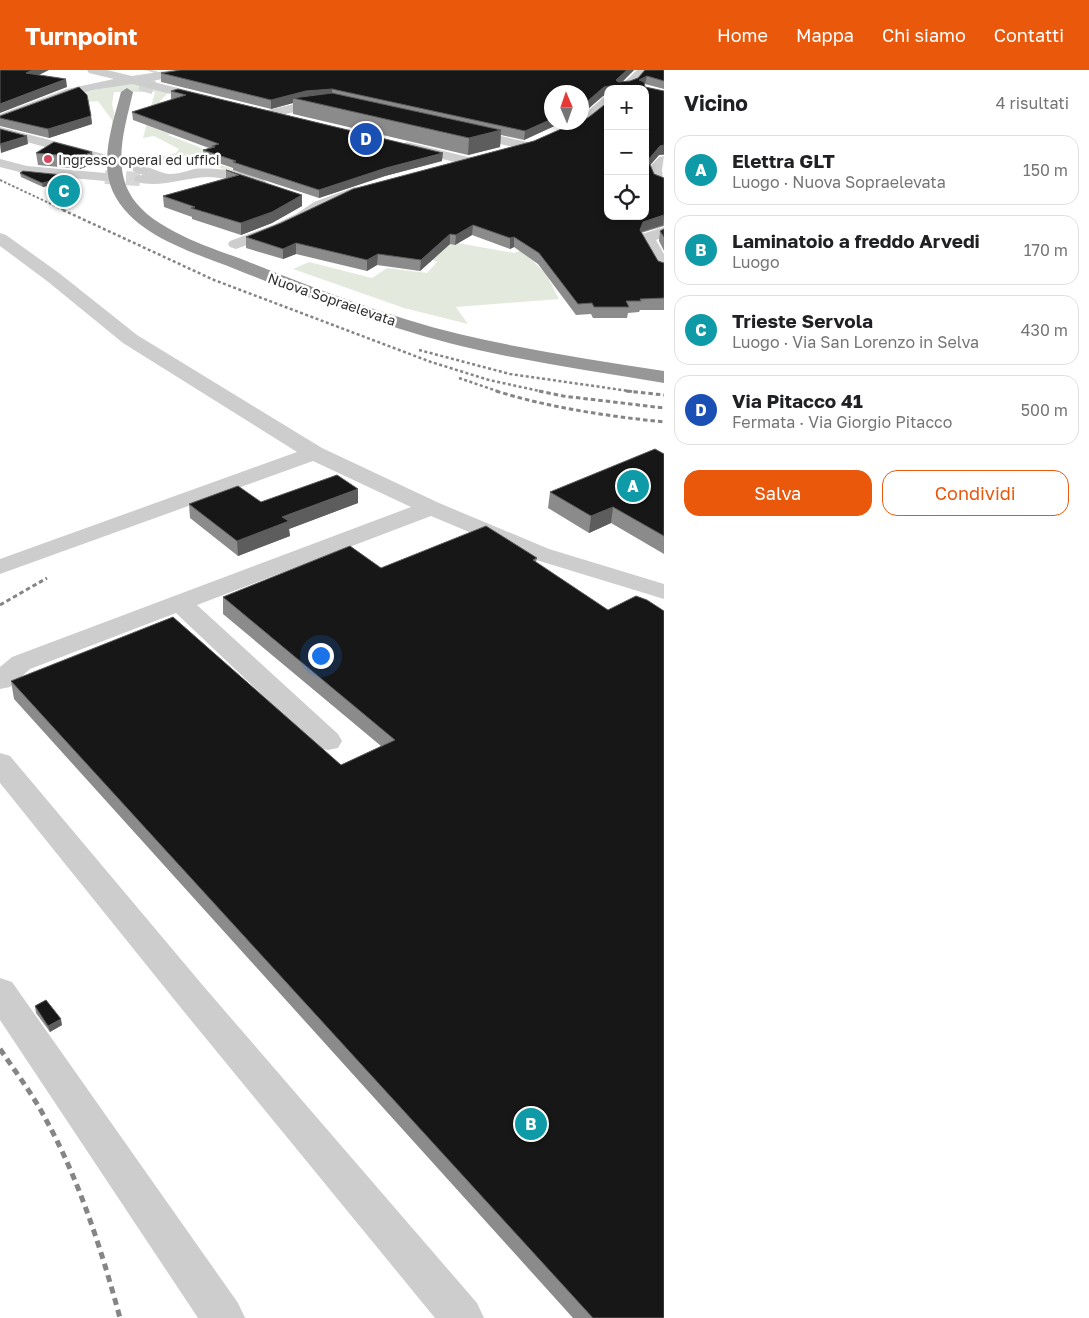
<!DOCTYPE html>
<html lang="it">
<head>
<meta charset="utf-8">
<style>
	body { margin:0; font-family:"Golos Text",sans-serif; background:#f6f6f6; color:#202124 }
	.controls { position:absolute; right:15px; top:15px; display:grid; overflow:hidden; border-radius:10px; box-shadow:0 2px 8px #0003 }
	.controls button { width:45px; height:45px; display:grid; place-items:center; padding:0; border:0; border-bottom:1px solid #e0e0e0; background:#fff; color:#202124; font:25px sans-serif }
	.compass { position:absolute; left:544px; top:15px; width:45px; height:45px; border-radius:50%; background:#fff; box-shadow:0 2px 8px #0003; rotate:358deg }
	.you { position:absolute; left:320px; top:585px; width:18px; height:18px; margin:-12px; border:4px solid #fff; border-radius:50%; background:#1a73e8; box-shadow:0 0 0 8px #1a73e833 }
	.badge { display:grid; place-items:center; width:32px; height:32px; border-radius:50%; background:#ea580c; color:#fff; font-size:16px; font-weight:700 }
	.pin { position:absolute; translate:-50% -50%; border:2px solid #fff; box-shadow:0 1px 5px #0006 }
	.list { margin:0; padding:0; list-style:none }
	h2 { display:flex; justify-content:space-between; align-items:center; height:65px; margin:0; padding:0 20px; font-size:21px }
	h2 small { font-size:16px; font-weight:400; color:#757577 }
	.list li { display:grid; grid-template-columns:32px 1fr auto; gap:15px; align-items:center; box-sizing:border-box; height:70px; margin:0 10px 10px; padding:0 10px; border:1px solid #e0e0e0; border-radius:15px }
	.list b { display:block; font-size:19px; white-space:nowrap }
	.list p { margin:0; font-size:16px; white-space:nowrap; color:#757577 }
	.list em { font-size:16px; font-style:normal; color:#757577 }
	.actions { display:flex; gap:10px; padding:15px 20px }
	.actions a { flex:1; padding:11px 0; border:1px solid #ea580c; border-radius:15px; text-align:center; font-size:18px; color:#ea580c }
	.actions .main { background:#ea580c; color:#fff }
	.icon { flex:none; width:28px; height:28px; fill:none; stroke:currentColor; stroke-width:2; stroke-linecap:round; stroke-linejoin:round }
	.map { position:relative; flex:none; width:664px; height:1248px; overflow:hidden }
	header { display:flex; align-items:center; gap:30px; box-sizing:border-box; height:70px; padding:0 25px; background:#ea580c; color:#fff }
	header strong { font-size:24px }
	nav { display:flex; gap:28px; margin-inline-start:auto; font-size:18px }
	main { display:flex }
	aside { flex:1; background:#fff }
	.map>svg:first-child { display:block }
	.green { fill:#e4e9dd }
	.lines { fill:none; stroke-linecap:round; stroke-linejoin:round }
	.minor-tunnel { stroke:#d6d6d6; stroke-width:14; stroke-dasharray:14 7; stroke-linecap:butt }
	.highway-tunnel { stroke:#d6d6d6; stroke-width:14; stroke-dasharray:14 7; stroke-linecap:butt }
	.minor { fill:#cdcdcd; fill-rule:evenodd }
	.highway { fill:#979797; fill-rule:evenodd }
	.rail-far3 { stroke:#858585; stroke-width:2; stroke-dasharray:2.5 2; stroke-linecap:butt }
	.rail-far2 { stroke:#858585; stroke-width:2.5; stroke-dasharray:3 2.5; stroke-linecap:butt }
	.rail-far1 { stroke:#858585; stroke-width:3; stroke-dasharray:4.5 3; stroke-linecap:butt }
	.rail { stroke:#858585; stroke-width:5; stroke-dasharray:7 5; stroke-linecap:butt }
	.wall { fill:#8b8b8b }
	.shaded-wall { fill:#5d5d5d }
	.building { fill:#171717; stroke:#5d5d5d }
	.poi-dot { fill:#d2485d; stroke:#fff; stroke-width:2 }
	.labels { text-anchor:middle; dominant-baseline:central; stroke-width:5; stroke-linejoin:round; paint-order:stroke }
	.far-poi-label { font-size:14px; fill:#303030; stroke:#fff; text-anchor:start }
	.far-street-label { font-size:14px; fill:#303030; stroke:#fff }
</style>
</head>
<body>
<header>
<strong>Turnpoint</strong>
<nav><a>Home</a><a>Mappa</a><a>Chi siamo</a><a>Contatti</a></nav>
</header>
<main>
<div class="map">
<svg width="664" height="1248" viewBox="0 0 664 1248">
	<rect width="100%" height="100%" fill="#fff"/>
	<g class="green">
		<path d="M134,12L169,22L160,31L161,37L182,58L168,65L199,77L207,83L199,88L236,100L235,103L181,85L143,96L140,92L176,83L179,79L154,66L143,68L155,22H114L112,34L115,47L112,62V50L98,31L87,32L74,24Z"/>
		<path d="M429,168L514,183L538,174L530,188L546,204L559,229L456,237L468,254L404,238L293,199L309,192L372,208L387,198L427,203L437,192L415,181Z"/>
	</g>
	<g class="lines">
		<path class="minor-tunnel" d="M105,107L141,109"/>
		<path class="highway-tunnel" d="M145,22L152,0"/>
		<g class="minor">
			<path d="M87,0H107L132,6L172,0H202L196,4L150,11L214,27L216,30L210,34L132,14L93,20L75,25L0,53V44L67,19L114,9L89,3Z"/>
			<path d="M637,0H649C639,14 635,19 617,19Z"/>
			<path d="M608,26V37L587,55H577L576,52H582V46L604,27Z"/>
			<path d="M330,30L336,34L335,37L307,39L269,48L262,44L264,41L307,31Z"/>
			<path d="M0,57L111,86L113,89L111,92L106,93L0,65Z"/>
			<path d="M465,58L532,73L534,76L527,80L460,65L458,62Z"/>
			<path d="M407,72L476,89L478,92L476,95L471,96L402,79L400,76Z"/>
			<path d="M664,86L662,100L664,117L653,112L648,99L659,87Z"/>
			<path d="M0,89L27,96L105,103L110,104L112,107L110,110L105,111L27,104L0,97Z"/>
			<path d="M138,94C148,96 161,104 171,104C178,104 187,101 194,99C209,97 260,101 268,114L266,117L261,118C243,114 226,107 207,107C183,108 160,118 136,112L134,109L136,106L143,105L133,101L131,98L133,95Z"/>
			<path d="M355,117L360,119L363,122L360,125L324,138L308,150L285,161L236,179L230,177L228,174L230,171L273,155L296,144L314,132Z"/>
			<path d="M664,157V167L656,170L664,184V202L658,201L640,171L642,164Z"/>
			<path d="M0,163L6,165L59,203L137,265L322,378L439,433L549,479L664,514V529L533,489L431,446L197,535L338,664L342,671L338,678L328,680L318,678L176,543L30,599L10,617L0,619V597L12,587L411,437L313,391L0,504V489L297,382L123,273L47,211L0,176Z"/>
			<path d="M0,683L10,686L205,918L477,1233L484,1248H435L181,938L0,713Z"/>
			<path d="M0,908L12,912L238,1233L245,1248H198L0,950Z"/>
		</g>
		<path class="highway" d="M127,18L133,22C126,53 113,92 129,122C147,158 209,177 244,190C314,218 385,246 459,264C526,280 595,290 664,301V313C592,301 519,291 449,273C376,254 305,227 235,199C193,182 134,166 113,122C99,91 113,53 121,22Z"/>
		<path class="rail-far3" d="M0,110L66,141"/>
		<g class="rail-far2">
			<path d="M63,140L214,210L431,292L489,310L544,322"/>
			<path d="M419,280L510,304L636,322"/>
			<path d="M459,308L500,322"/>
		</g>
		<g class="rail-far1">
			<path d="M496,321C551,338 607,346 664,352"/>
			<path d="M539,321L563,326L664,338"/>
			<path d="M626,321L664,325"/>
			<path d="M0,535L47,508"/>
		</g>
		<path class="rail" d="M0,979C15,1001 31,1022 44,1046C79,1109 101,1178 120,1248"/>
	</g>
	<g class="wall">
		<path d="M181,0H634L622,12L630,11L664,0V19L645,14L644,15L645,17L664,21V85H659L650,95L654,104L664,108V156L641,163L658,191L664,193V240H640L639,242L628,243L627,248H593L591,244L576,245L538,194L514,177L510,179L472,165L455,175L450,174L420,201L377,195L367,201L296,184L283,189L246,178V167L534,71L589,47L645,19H608V24L603,26L582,44V22L552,52H563L524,70L501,65L500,77L468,85L293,44V33L271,39L161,12V3Z"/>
		<path d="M178,19L442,91L385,106L319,128L233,100V98L204,88L203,80L209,78L133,50L132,42L173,29H171V21Z"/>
		<path d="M0,46H91L92,54L49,68L0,56Z"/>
		<path d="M92,82L93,94L80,99L38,95L36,83Z"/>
		<path d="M226,100L302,125V136L272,153L241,165L192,149V147L164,137L163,126L226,108Z"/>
		<path d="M20,103L72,110L43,117L21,107Z"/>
		<path d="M664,159V181L659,171L660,161Z"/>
		<path d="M664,384V484L611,453L589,463L548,438L550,422Z"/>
		<path d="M261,432L358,433L289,459L290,466L238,486L190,448L189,434Z"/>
		<path d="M537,488L536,492L664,1248H573L14,629L11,611L341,695L381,676L223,544V527L381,498Z"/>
		<path d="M35,936L62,955L50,962L36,943Z"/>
	</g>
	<g class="shaded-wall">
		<path d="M33,0H49L27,11L26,3Z"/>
		<path d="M627,0H634L615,19L616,10Z"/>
		<path d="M647,6L645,14L638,19L639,10Z"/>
		<path d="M66,9L67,17L0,43V34Z"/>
		<path d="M609,16L608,24L603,26L582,44V36L604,17Z"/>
		<path d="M332,19V27L293,28V33L271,39V30L306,21Z"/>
		<path d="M91,46L92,54L49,68L48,59Z"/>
		<path d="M552,49V52H563L524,70L525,61Z"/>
		<path d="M501,60L500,77L468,85L469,68Z"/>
		<path d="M27,66L28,74L1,83L0,74Z"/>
		<path d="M664,75V84L659,85L646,100L648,90L660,76Z"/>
		<path d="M92,82L93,94L80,99L79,87Z"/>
		<path d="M443,83L442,91L385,106L319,128V120L386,98Z"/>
		<path d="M72,106V110L43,117L42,113Z"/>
		<path d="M302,125V136L272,153L241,165V153Z"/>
		<path d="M664,145L663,155L641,162L638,170L640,160L643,152Z"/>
		<path d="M473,155L472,165L455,175L456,165Z"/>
		<path d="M450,164V174L420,201L421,190Z"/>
		<path d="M514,167V177L510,179V168Z"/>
		<path d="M296,173V184L283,189V179Z"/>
		<path d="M378,184L377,195L367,201V190Z"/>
		<path d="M358,419V433L289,459L290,466L238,486L237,471L282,447Z"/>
		<path d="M613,437L611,453L589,463L591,446Z"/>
		<path d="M61,949L62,955L50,962L48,956Z"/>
	</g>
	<g class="building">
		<path d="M0,0H33L26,3L66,9L0,34Z"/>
		<path d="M181,0H627L616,10L618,12L630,11L638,8L645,0H664V11L647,6L639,10L644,12L645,17L664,21V75L660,76L648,90L654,104L664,108V145L643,152L640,160L658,191L664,193V228L640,229L641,231H626L629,237H594L592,233L578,234L539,183L514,167L510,168L473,155L456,165L450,164L421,190L378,184L367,190L296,173L283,179L246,167L281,153L353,119L534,71L577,52H582V51L589,47L608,32V146H645V19H611V17L609,16L604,17L582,36V37V22H552V49L525,61L332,19L306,21L271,30L161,3Z"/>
		<path d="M79,17L87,25L91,46L48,59L0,48V46Z"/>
		<path d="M178,19L443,83L386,98L319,120L233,92L236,91L203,80L215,77L212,76L219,74L132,42L186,25L171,21Z"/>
		<path d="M332,23L501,60L469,68L293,28Z"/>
		<path d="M0,59L27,66L0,74Z"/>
		<path d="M54,72L92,82L79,87L36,83Z"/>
		<path d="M226,100L302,125L272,142L241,153L191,138L195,137L163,126L239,105Z"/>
		<path d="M23,101L72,106L42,113L20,103Z"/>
		<path d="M664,159V167L660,161Z"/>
		<path d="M655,379L664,384V466L613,437L591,446L550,422Z"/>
		<path d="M337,405L358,419L282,447L289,451L237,471L189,434L238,416L261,432Z"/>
		<path d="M486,456L537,488L533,490L608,540L636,526L647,530L664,541V1248H593L11,611L173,547L341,695L395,670L223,527L350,476L381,498Z"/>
		<path d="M46,930L61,949L48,956L35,936Z"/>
	</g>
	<circle class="poi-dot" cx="48" cy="89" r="5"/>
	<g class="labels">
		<g class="far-poi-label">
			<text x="58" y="89">Ingresso operai ed uffici</text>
		</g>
		<g class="far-street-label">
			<text transform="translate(332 229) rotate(19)">Nuova Sopraelevata</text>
		</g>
	</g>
</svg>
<div class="controls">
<button>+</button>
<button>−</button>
<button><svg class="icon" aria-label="locate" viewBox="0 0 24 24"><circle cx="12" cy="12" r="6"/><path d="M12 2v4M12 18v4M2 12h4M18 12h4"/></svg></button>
</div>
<svg class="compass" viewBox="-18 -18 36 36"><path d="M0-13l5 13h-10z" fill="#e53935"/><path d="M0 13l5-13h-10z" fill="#757577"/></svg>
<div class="you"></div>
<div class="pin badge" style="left:633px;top:416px;background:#0f9aa8">A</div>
<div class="pin badge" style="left:531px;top:1054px;background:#0f9aa8">B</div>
<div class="pin badge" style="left:64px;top:121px;background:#0f9aa8">C</div>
<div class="pin badge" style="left:366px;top:69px;background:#1a4fb4">D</div>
</div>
<aside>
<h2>Vicino<small>4 risultati</small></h2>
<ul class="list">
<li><span class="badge" style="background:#0f9aa8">A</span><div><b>Elettra GLT</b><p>Luogo · Nuova Sopraelevata</p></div><em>150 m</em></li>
<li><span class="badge" style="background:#0f9aa8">B</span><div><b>Laminatoio a freddo Arvedi</b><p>Luogo</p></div><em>170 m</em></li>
<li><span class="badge" style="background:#0f9aa8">C</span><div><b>Trieste Servola</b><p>Luogo · Via San Lorenzo in Selva</p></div><em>430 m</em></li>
<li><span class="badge" style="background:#1a4fb4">D</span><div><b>Via Pitacco 41</b><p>Fermata · Via Giorgio Pitacco</p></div><em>500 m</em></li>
</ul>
<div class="actions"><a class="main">Salva</a><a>Condividi</a></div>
</aside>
</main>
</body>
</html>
